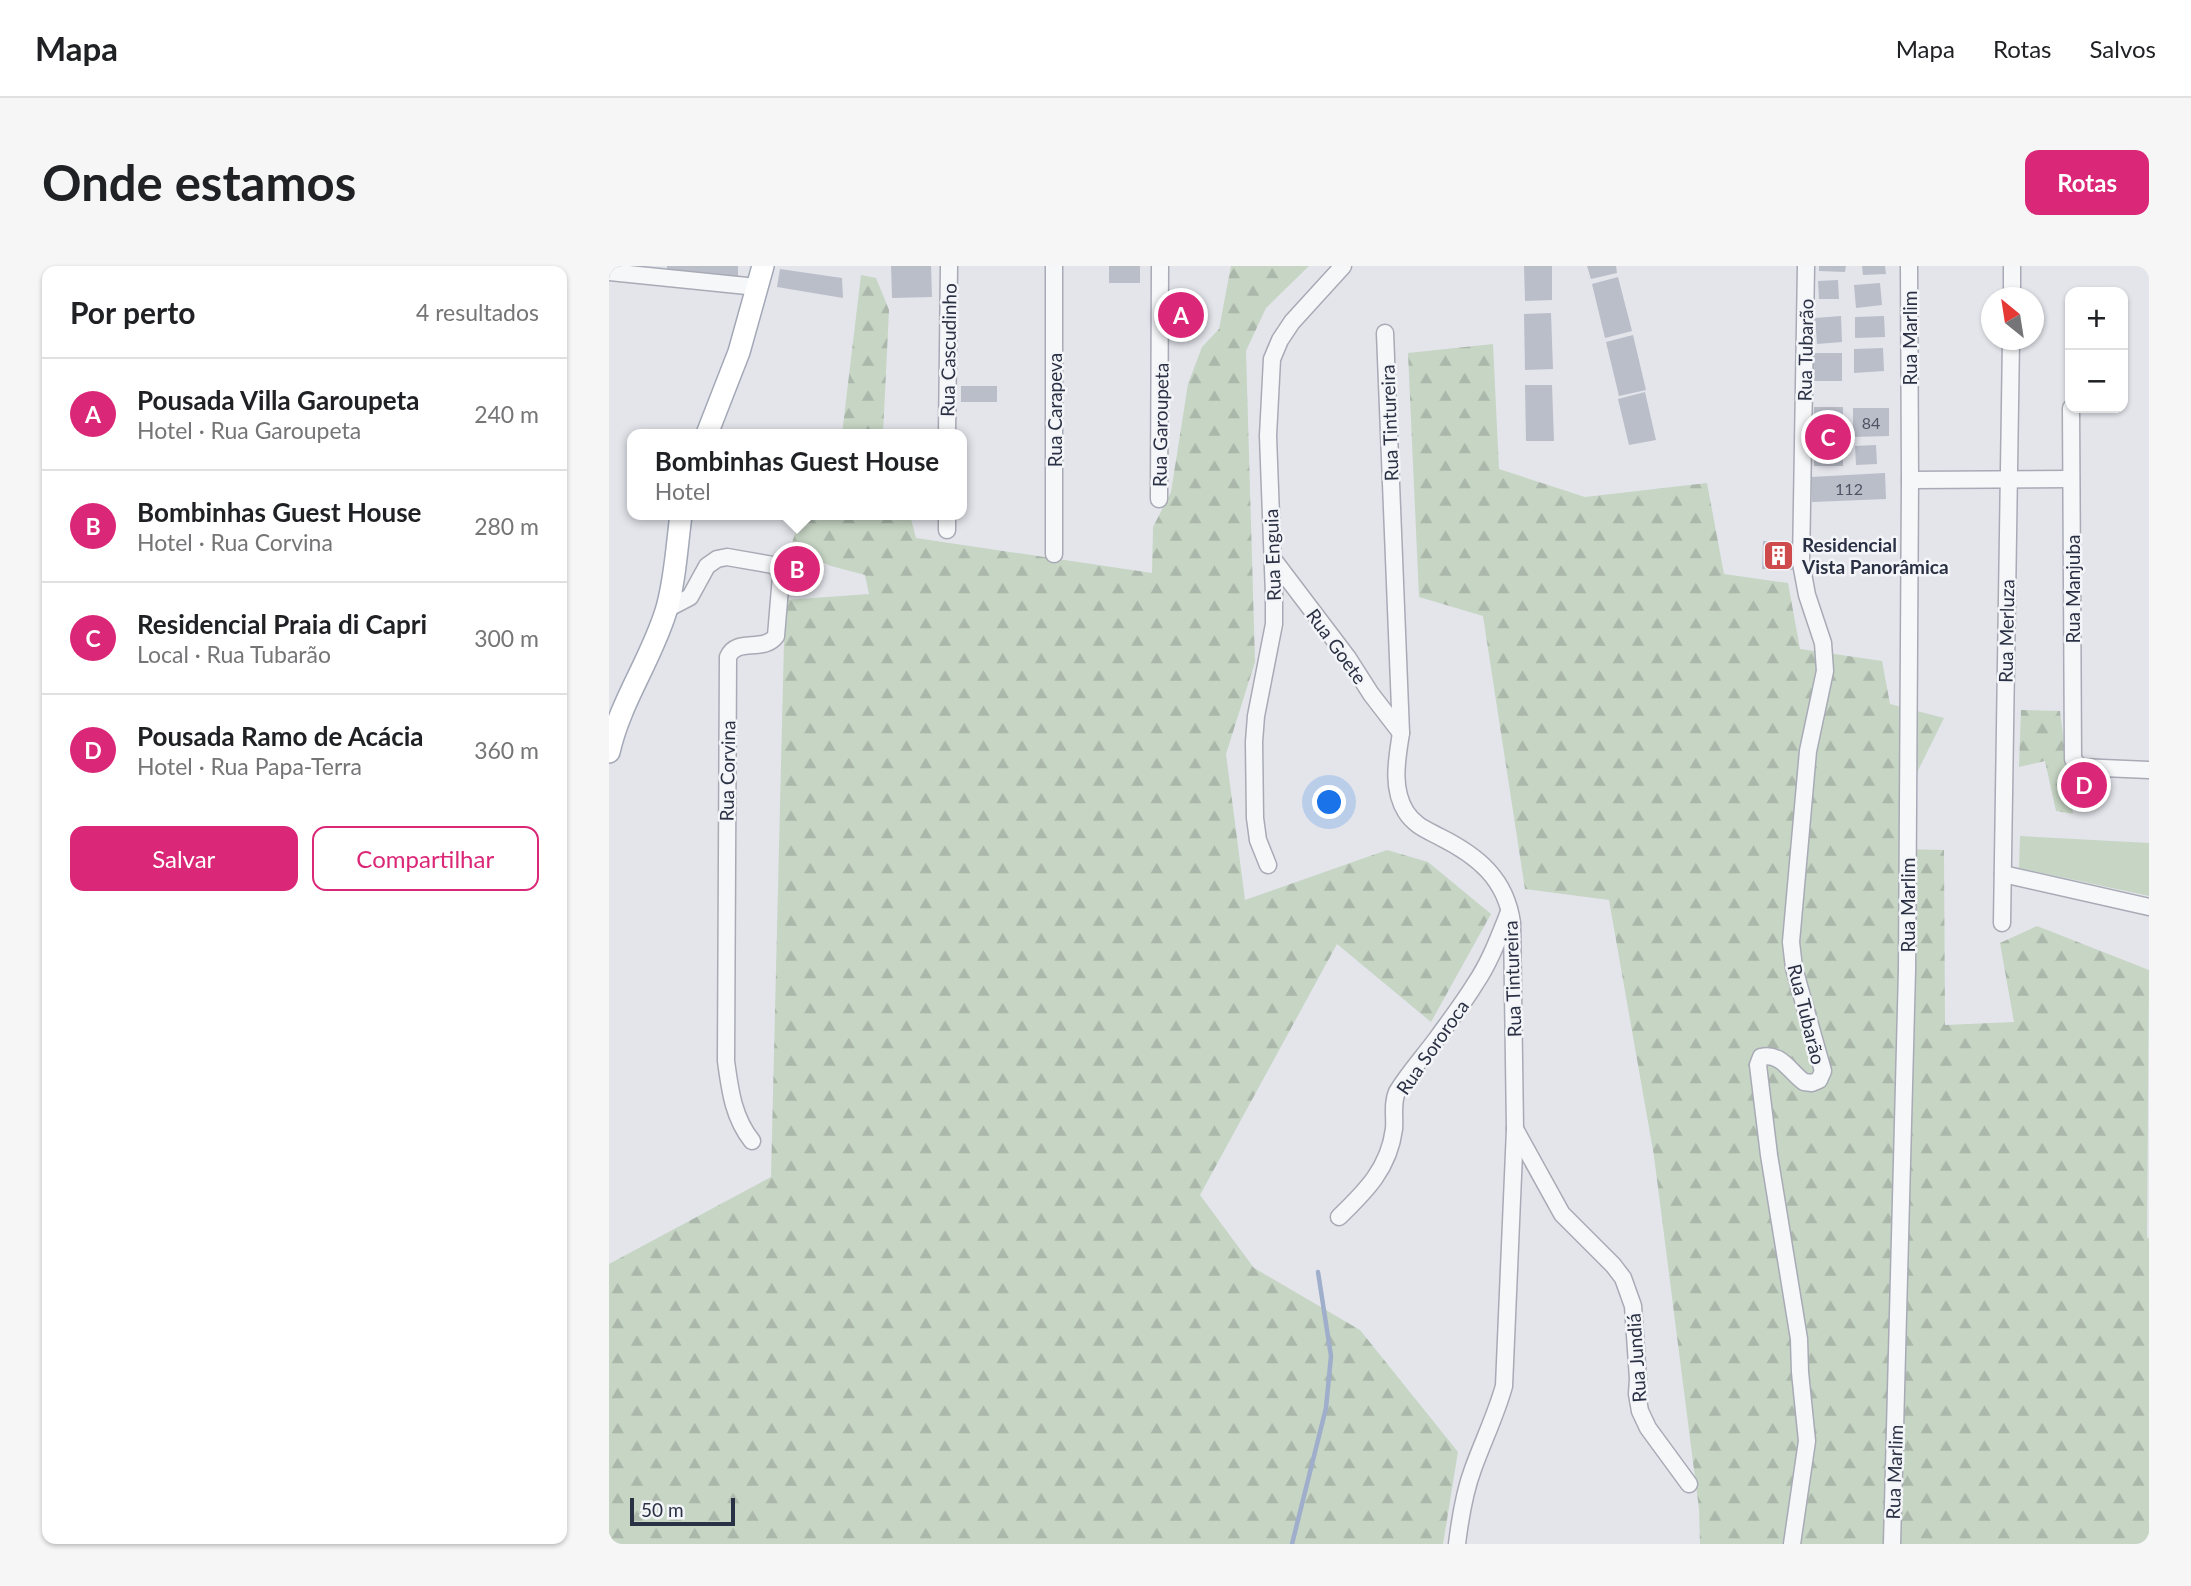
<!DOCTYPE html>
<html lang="pt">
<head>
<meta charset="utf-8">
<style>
	body { margin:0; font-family:Lato,sans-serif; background:#f6f6f6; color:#202124 }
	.controls { position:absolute; right:21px; top:21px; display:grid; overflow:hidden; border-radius:14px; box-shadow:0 2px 5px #0004 }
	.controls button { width:63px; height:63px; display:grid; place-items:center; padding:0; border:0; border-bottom:2px solid #e0e0e0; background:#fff; color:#202124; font:35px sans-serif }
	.compass { position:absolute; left:1372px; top:21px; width:63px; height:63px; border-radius:50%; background:#fff; box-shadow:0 2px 5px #0004; rotate:330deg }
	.scale { position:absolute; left:21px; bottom:18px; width:105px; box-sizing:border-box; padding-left:7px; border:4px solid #2b3144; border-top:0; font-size:19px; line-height:24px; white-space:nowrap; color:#2b3144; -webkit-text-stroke:5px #f3f5f8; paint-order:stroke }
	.you { position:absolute; left:721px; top:537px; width:24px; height:24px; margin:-18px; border:5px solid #fff; border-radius:50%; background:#1a73e8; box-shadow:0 0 0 10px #1a73e833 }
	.badge { display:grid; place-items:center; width:46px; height:46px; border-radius:50%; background:#db2777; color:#fff; font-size:23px; font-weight:700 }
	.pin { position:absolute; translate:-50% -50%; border:4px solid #fff; box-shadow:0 2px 7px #0006 }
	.popup { position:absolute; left:18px; top:163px; width:340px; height:91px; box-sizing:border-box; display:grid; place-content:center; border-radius:14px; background:#fff; filter:drop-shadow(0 2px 5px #0005); font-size:23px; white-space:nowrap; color:#757577 }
	.popup b { font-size:26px; color:#202124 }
	.popup::after { content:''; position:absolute; left:50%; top:100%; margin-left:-14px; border:14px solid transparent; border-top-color:#fff }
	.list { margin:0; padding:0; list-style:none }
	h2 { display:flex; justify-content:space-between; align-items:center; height:91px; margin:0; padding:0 28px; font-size:30px }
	h2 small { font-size:23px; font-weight:400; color:#757577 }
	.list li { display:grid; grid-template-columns:46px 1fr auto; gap:21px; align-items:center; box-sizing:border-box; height:112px; padding:0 28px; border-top:2px solid #e0e0e0 }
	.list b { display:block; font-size:26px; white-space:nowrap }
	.list p { margin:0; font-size:23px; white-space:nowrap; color:#757577 }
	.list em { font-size:23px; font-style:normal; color:#757577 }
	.actions { display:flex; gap:14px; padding:21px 28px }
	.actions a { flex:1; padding:16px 0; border:2px solid #db2777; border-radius:14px; text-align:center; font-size:24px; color:#db2777 }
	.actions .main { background:#db2777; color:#fff }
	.map { position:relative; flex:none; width:1540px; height:1278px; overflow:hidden; border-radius:14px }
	header { display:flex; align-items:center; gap:42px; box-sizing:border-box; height:98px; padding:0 35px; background:#fff; border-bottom:2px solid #e0e0e0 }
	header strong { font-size:33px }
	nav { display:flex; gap:38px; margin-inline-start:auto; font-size:24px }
	.intro { display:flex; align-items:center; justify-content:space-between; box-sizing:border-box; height:168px; padding:0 42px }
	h1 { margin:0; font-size:49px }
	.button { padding:18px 32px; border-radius:14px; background:#db2777; color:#fff; font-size:24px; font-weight:700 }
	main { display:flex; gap:42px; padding:0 42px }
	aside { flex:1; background:#fff; border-radius:14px; box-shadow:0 2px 5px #0004 }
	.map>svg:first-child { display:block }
	.green { fill:#c6d5c4 }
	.forest { fill:url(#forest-firs) }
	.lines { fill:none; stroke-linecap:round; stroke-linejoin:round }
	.stream { stroke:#9faecb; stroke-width:4.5 }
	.building { fill:#babec9 }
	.minor-casing { stroke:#a8abb6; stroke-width:19 }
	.major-casing { stroke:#a3a8b7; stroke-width:24 }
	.minor { stroke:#f6f7f9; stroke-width:16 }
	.major { stroke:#fff; stroke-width:21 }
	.labels { text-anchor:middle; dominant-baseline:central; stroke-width:5; stroke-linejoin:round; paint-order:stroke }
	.number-label { font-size:16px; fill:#4f5465 }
	.street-label { font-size:19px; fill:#2b3144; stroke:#f3f5f8 }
	.poi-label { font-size:19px; font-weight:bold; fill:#2b3144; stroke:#f3f5f8; text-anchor:start }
</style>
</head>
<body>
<header>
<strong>Mapa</strong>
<nav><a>Mapa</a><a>Rotas</a><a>Salvos</a></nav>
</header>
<div class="intro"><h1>Onde estamos</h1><a class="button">Rotas</a></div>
<main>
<aside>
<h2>Por perto<small>4 resultados</small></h2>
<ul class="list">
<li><span class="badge">A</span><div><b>Pousada Villa Garoupeta</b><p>Hotel · Rua Garoupeta</p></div><em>240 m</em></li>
<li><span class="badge">B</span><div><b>Bombinhas Guest House</b><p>Hotel · Rua Corvina</p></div><em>280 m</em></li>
<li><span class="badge">C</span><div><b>Residencial Praia di Capri</b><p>Local · Rua Tubarão</p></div><em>300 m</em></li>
<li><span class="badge">D</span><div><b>Pousada Ramo de Acácia</b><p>Hotel · Rua Papa-Terra</p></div><em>360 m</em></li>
</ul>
<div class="actions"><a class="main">Salvar</a><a>Compartilhar</a></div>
</aside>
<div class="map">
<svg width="1540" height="1278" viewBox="0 0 1540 1278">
	<defs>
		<pattern id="forest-firs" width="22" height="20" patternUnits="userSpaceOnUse" patternTransform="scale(1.75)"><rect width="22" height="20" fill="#c6d5c4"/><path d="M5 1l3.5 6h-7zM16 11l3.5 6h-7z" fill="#aab7aa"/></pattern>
	</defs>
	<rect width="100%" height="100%" fill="#e3e5eb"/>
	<path class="green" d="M1411,570L1540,577V630L1410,602Z"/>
	<g class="forest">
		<path d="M622,0H700L657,42L637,85L646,396L617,488L636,634L778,584L819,596L882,648L822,756L728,678L591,929L645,1002L751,1064L849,1186L834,1278H0V998L162,911L176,334L260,328L256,309L222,300L181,283L192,249H301L307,272L543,307L544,261L562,226L579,118L593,81L610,63Z"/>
		<path d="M252,9L267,12L280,44L274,168H233Z"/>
		<path d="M884,78L890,203L976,231L1098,217L1115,308L1179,317L1191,383L1273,395L1281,438L1335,452L1291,541L1295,583L1335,584L1336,759L1405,756L1391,677L1428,660L1540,704L1538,971L1540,973V1278H1091L1090,1243L1045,890L1000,634L916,623L874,350L810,331L799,87Z"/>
		<path d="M1412,444L1451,445L1464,548L1447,545L1436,495L1410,501Z"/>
	</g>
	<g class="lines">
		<path class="stream" d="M683,1278L717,1142L722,1090L709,1006"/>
	</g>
	<g class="building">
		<path d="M58,0H129V14L58,3Z"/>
		<path d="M282,0H322L323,31L283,32Z"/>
		<rect x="500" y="0" width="31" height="17"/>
		<path d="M915,0H943V34L916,35Z"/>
		<path d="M978,0H1007L1008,7L982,13Z"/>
		<path d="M1210,0H1237L1236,6L1210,5Z"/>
		<path d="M1253,0H1276L1277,8L1254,9Z"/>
		<path d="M171,3L233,12L234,32L168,21Z"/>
		<path d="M1009,11L1023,65L996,72L983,18Z"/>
		<path d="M1229,14L1230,33H1210L1209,15Z"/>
		<path d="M1271,17L1273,39L1247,42L1245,19Z"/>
		<path d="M942,47L944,103L916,104L915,48Z"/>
		<path d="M1232,50L1233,76L1208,78L1206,52Z"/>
		<path d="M1275,50L1276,71L1246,72V51Z"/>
		<path d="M1024,69L1037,124L1010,130L997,76Z"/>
		<path d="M1274,82L1275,105L1245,107V83Z"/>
		<rect x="1203" y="87" width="30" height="28"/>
		<path d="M916,119H943L945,175H917Z"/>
		<rect x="352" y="120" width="36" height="16"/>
		<path d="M1036,126L1047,174L1020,179L1009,133Z"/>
		<rect x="1205" y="141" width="29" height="59"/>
		<path d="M1244,142H1280V170L1244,171Z"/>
		<path d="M1267,179L1268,198L1247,199L1246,180Z"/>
		<path d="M1276,207L1277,233L1203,236L1202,211Z"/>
		<path d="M1154,275L1187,276L1186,304L1153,303Z"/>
	</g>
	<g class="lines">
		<defs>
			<g id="minor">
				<path d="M0,6L148,21"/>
				<path d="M1403,32V0"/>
				<path d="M776,67L792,467C788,493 782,522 797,546C805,559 818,564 831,571C869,590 897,613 903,657L906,863L895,1120C887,1149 874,1175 864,1203C855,1227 851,1253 848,1278"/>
				<path d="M1462,142L1464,493L1471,501L1540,504"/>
				<path d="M338,168L340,0"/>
				<path d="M1301,214L1462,213"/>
				<path d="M550,233L551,0"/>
				<path d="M338,264V249"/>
				<path d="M445,288V0"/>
				<path d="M664,293L739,392L762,428L792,467"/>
				<path d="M58,343L81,331L98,300L108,293L118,291L164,299L169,303L172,310L167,370C155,387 127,371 119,391L117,795C121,824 124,851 143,875"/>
				<path d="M659,599L649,574L646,552L645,476L647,450L665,358V329L659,170L663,93L671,74L683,56L734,0"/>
				<path d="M1394,608L1540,641"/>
				<path d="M1393,657L1402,74"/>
				<path d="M906,863L953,948L1004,999L1014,1012L1024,1040L1029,1113L1028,1128L1031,1145L1039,1162L1080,1218"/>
				<path d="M730,951C757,925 780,902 785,863C786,851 783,837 788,826C800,806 816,789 829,771C842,753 855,736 866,718C881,696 890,671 900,646"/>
				<path d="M1183,1278L1198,1175L1191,1106L1190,1073L1160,889L1149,799L1152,791C1172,786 1181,806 1195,816L1203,817L1210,814L1214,805L1185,702L1182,676L1199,485L1216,405L1214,377L1198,329L1192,297L1197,0"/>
				<path d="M1283,1278L1298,704L1301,214L1300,0"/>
			</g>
			<g id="major">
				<path d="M98,168L130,86L154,0"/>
				<path d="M0,486C11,436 42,394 57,345C66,317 68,278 72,249"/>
			</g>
		</defs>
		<use href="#minor" class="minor-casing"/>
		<use href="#major" class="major-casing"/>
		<use href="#minor" class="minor"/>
		<use href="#major" class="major"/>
	</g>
	<defs>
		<symbol id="building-square" viewBox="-11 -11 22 22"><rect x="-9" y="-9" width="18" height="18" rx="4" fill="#ce4a4d" stroke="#f3f5f8"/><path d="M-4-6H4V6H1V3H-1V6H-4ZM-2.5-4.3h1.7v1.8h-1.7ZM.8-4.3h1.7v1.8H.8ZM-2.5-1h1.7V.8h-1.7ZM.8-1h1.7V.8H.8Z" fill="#fff"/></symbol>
	</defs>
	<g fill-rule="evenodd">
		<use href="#building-square" x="1152" y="272" width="35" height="35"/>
	</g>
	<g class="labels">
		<g class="number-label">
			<text x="1262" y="156">84</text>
			<text x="1240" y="222">112</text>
		</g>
		<g class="street-label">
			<text transform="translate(1300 72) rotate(-90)">Rua Marlim</text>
			<text transform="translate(339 84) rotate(-89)">Rua Cascudinho</text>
			<text transform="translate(1196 84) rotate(-89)">Rua Tubarão</text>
			<text transform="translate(445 144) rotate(-90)">Rua Carapeva</text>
			<text transform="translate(780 157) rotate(-92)">Rua Tintureira</text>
			<text transform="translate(551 159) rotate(-89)">Rua Garoupeta</text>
			<text transform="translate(663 289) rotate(-92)">Rua Enguia</text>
			<text transform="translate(1463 323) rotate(-90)">Rua Manjuba</text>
			<text transform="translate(1397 365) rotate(-89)">Rua Merluza</text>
			<text transform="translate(728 380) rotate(54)">Rua Goete</text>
			<text transform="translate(118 505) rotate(-89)">Rua Corvina</text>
			<text transform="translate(1298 639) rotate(-90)">Rua Marlim</text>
			<text transform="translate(903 713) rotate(-92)">Rua Tintureira</text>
			<text transform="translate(1198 748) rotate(76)">Rua Tubarão</text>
			<text transform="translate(823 781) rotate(-55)">Rua Sororoca</text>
			<text transform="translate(1027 1092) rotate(-94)">Rua Jundiá</text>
			<text transform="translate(1285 1206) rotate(-88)">Rua Marlim</text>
		</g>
		<g class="poi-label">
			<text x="1193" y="278">Residencial<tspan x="1193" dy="22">Vista Panorâmica</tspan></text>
		</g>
	</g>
</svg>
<div class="controls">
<button>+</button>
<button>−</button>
</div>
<svg class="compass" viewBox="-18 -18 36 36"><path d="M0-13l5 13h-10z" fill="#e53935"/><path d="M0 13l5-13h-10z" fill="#757577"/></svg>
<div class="scale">50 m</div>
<div class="you"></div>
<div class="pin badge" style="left:572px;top:49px">A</div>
<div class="pin badge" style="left:188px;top:303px">B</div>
<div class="popup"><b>Bombinhas Guest House</b>Hotel</div>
<div class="pin badge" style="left:1219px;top:171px">C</div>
<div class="pin badge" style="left:1475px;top:519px">D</div>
</div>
</main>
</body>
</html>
